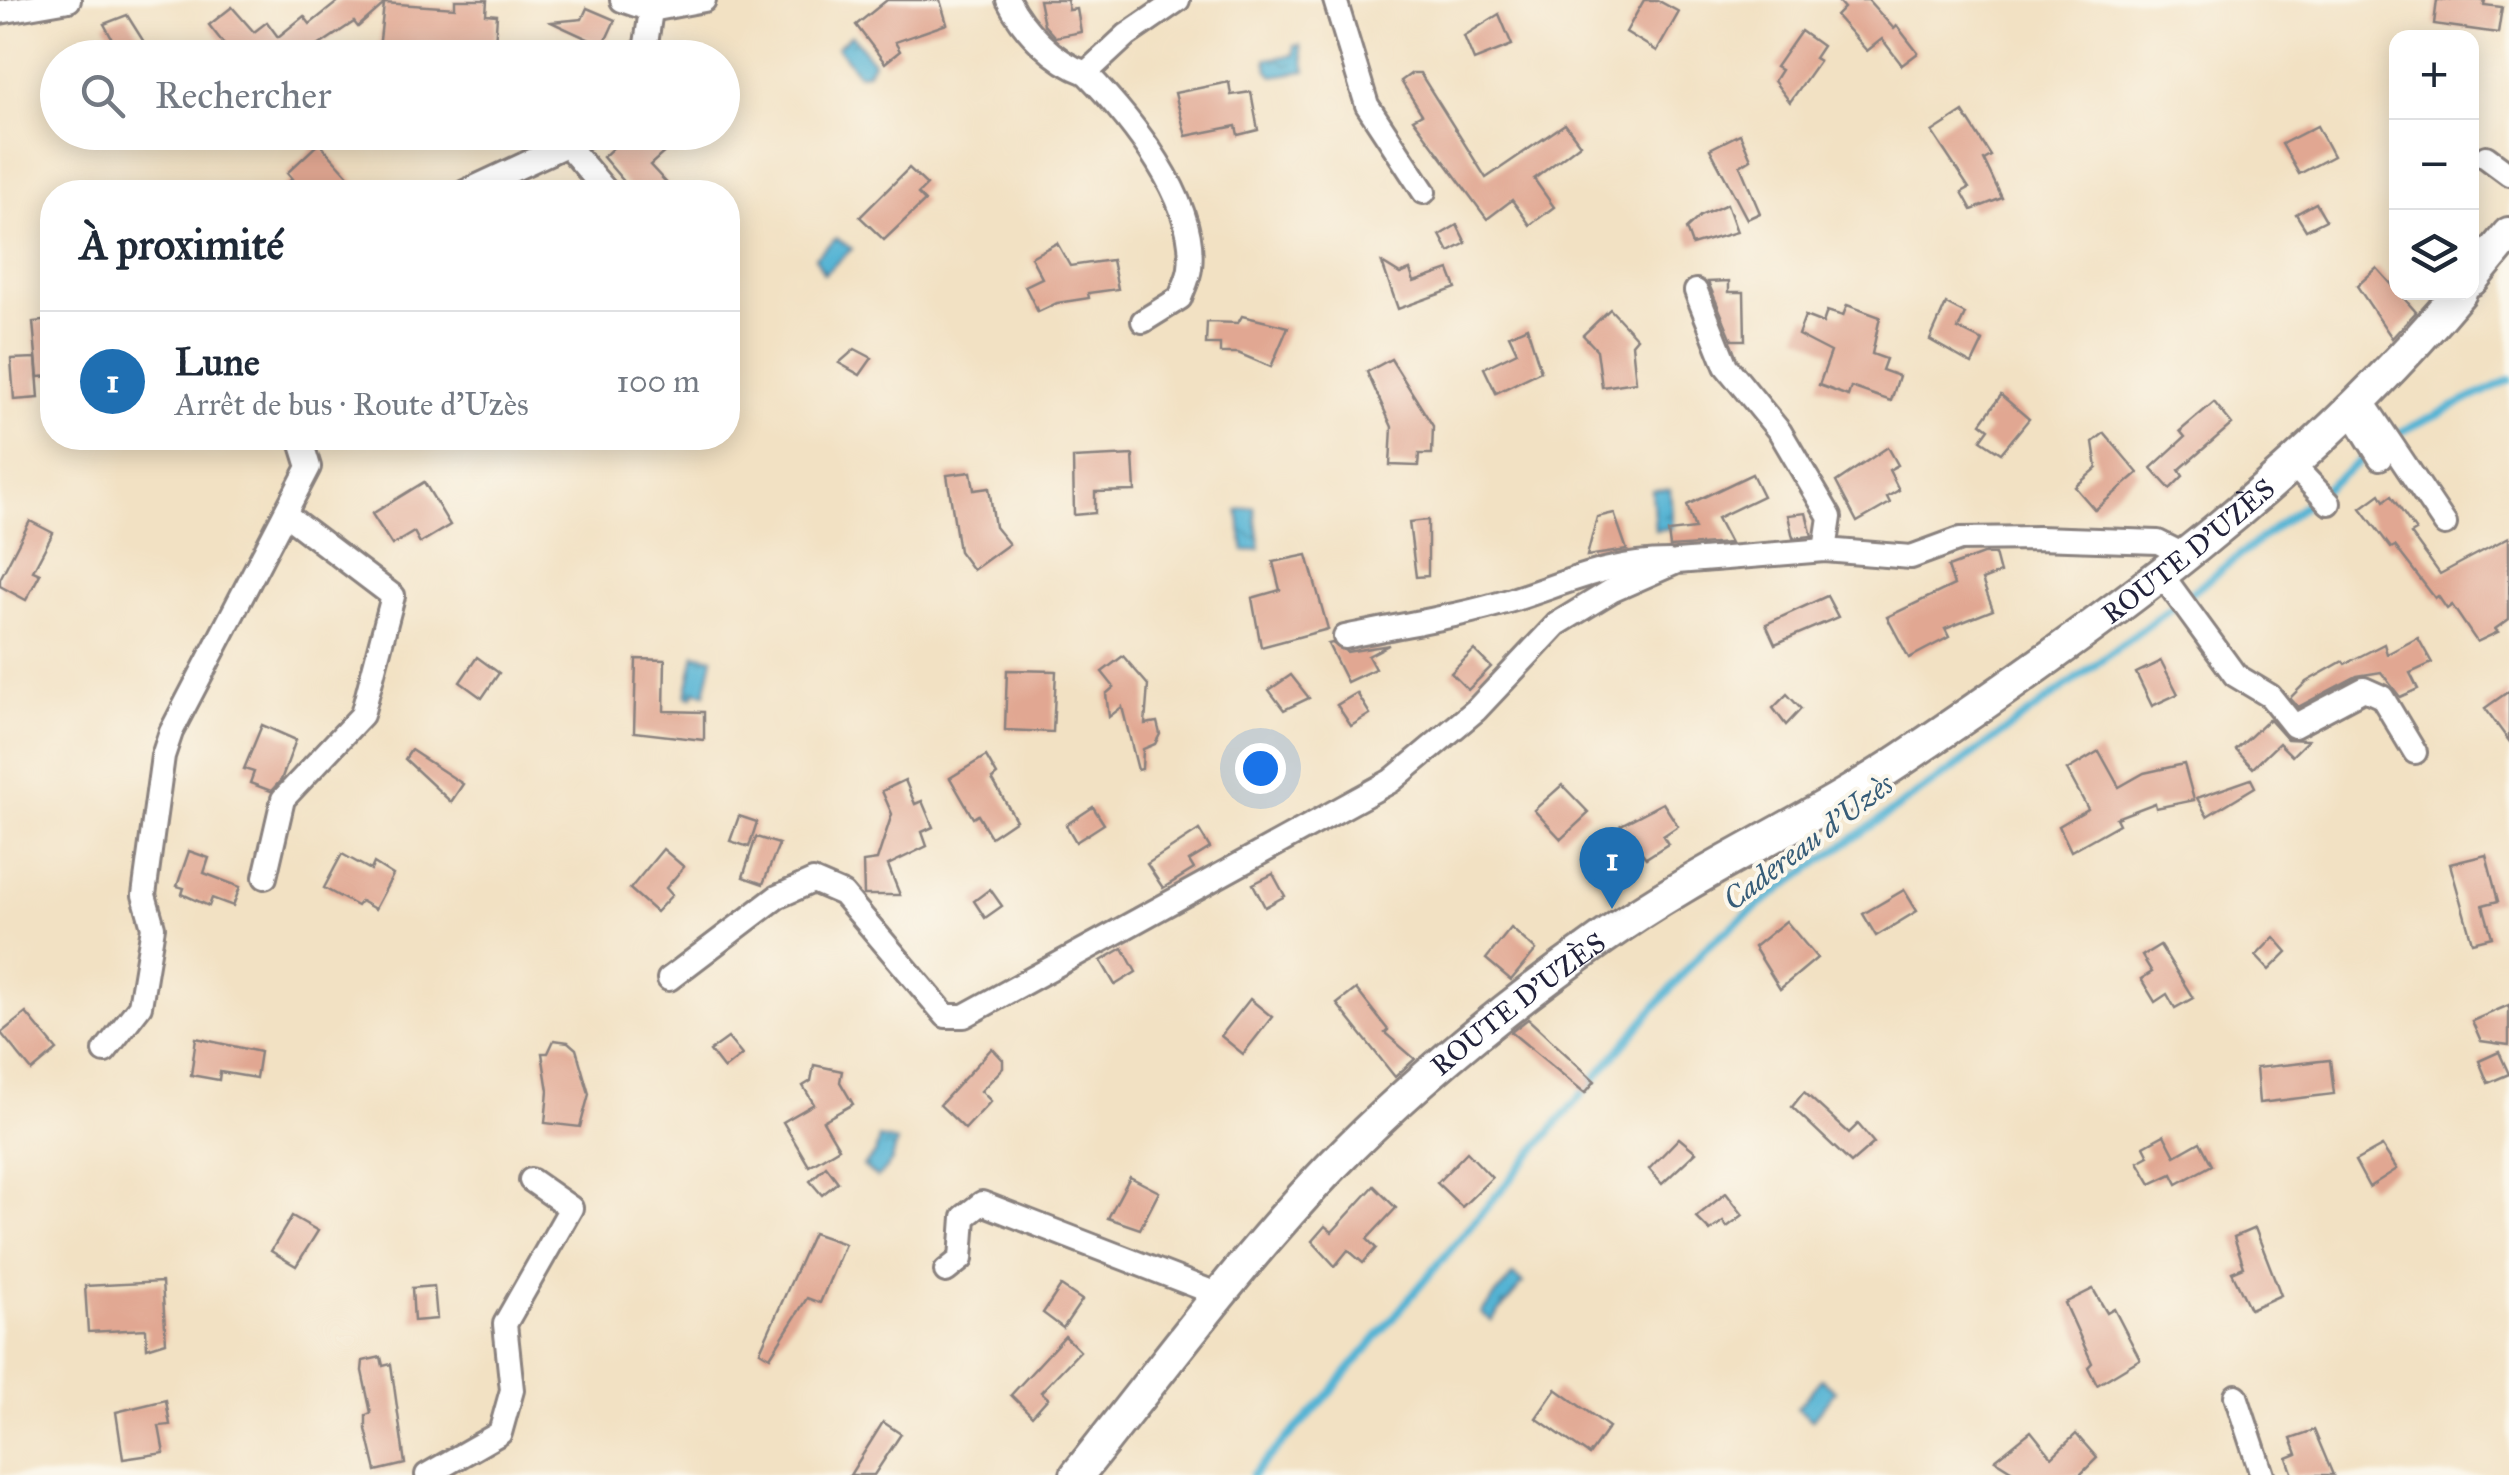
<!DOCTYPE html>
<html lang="fr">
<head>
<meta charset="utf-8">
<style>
	body { margin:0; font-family:"IM FELL Great Primer",serif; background:#f2f2f3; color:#1f2937 }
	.controls { position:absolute; right:30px; top:30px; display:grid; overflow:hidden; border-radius:20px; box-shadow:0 5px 25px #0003 }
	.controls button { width:90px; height:90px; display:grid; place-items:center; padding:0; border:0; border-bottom:2px solid #e0e1e3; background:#fff; color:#1f2937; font:50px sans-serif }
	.you { position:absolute; left:1260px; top:768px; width:35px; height:35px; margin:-25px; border:8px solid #fff; border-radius:50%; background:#1a73e8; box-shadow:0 0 0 15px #1a73e833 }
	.badge { display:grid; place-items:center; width:65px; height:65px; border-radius:50%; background:#1f6fb2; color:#fff; font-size:32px; font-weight:700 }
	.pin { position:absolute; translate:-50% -82px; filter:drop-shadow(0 2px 5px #0008) }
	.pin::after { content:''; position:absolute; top:52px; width:35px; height:30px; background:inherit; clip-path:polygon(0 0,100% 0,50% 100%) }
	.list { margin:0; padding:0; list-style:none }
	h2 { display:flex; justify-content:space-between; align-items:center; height:130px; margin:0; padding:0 40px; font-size:42px }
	h2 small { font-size:32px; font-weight:400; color:#747a83 }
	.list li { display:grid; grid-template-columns:65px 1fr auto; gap:30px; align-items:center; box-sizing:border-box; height:140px; padding:0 40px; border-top:2px solid #e0e1e3 }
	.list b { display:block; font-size:38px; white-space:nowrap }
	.list p { margin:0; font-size:32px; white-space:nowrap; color:#747a83 }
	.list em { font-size:32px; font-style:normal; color:#747a83 }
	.icon { flex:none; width:55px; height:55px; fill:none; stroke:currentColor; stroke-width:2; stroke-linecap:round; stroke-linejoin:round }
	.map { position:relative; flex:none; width:2509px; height:1475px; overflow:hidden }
	.search { position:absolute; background:#fff; box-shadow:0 5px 25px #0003; left:40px; top:40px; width:700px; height:110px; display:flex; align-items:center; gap:25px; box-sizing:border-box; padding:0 35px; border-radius:55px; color:#747a83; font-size:38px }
	.panel { position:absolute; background:#fff; box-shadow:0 5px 25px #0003; left:40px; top:180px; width:700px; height:270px; border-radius:40px }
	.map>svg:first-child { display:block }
	.water { fill:url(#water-ripples); stroke:#3c6b88; stroke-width:2.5 }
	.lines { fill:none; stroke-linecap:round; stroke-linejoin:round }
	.stream { stroke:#55b4d4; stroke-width:8 }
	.building { fill:#e1a792 }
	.street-casing { stroke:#8a827f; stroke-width:28 }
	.secondary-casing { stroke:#8a827f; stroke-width:38 }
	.street { stroke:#fff; stroke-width:22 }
	.secondary { stroke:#fff; stroke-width:32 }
	.labels { text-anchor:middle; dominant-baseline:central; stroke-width:8; stroke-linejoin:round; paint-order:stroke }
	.street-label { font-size:28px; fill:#22223b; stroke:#fbf7ec }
	.water-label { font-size:30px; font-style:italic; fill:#365c78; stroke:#fbf7ec }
</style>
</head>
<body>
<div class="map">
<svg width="2509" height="1475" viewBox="0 0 2509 1475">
	<defs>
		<pattern id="water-ripples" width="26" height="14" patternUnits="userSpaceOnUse" patternTransform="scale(2.5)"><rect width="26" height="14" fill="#55b4d4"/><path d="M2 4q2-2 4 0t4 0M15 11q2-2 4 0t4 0" fill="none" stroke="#4692ad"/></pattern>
	</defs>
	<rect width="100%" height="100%" fill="#fbf7ec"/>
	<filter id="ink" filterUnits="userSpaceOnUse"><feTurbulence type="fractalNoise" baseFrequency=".01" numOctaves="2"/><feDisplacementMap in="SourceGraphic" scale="20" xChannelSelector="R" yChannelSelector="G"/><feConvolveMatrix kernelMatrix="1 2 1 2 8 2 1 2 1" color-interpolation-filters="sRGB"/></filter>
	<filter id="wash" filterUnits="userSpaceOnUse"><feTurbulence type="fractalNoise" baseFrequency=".0048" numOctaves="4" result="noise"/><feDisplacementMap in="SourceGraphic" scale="40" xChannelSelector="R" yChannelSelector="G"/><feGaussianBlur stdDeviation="2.25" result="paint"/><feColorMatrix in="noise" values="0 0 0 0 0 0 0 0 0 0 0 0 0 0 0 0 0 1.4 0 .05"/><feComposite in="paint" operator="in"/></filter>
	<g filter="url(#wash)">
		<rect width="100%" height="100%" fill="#f2e1c3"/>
		<g class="water">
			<path d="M852,35L873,62L867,73L858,74L837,47Z"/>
			<path d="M1300,45L1306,71L1273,76L1268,71L1266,59L1294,55V46Z"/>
			<path d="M836,238L852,249L824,274L815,257Z"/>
			<path d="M1670,489L1673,528L1655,530L1652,490Z"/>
			<path d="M1254,507L1260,549L1244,551L1238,510Z"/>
			<path d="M695,654L713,658L705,694L695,691L693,697L686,696Z"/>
			<path d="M879,1138L897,1142L892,1161L877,1178L863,1166L875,1154Z"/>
			<path d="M1513,1275L1523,1283L1491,1321L1481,1313Z"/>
			<path d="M1821,1379L1835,1391L1812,1420L1797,1408Z"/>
		</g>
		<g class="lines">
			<g class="stream">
				<path d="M2390,437L2509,380"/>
				<path d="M1252,1475L1322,1402L1705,948C1788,879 1878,823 1964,761C2102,661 2238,559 2371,452"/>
			</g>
		</g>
		<g id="blocks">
			<g class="building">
				<path d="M340,0L455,8V0H487L486,14L497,15L495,45L470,44L469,56L421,52L420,58H378L384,4L358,27L354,22L300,58H235L209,25L232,7L254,32L267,22L278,37L304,16L310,24Z"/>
				<path d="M887,0H940L947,24L895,42L900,51L885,63L856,25Z"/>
				<path d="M1039,0H1067L1069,10L1077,9L1081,32L1055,37L1044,25Z"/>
				<path d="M1644,0H1657L1679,12L1657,51L1626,32Z"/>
				<path d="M1837,0H1868L1894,29L1897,26L1918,53L1902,65L1882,39L1867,51L1836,16L1844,8Z"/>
				<path d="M2437,0H2485L2484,5L2502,7L2498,33L2434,24Z"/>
				<path d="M587,8L615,20L603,46L551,22L582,19Z"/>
				<path d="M1499,14L1512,45L1474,60L1464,36Z"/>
				<path d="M127,15L154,58H125L117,48L104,24Z"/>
				<path d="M1801,31L1822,46L1814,58L1819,61L1790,102L1774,81L1781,70L1776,67Z"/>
				<path d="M1412,73H1420L1486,178L1565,124L1580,144L1534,179L1554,207L1530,225L1512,200L1487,219L1413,119L1422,114L1401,81Z"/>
				<path d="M1229,82L1231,95L1251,92L1258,130L1238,135L1236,126L1186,136L1175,93Z"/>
				<path d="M1963,112L1991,156L1984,160L2002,198L1972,210L1962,192L1969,188L1932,132Z"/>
				<path d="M2317,126L2333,156L2299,174L2282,144Z"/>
				<path d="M630,132H687L650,165L675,192H633L603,157Z"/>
				<path d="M1740,134L1751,159L1740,166L1760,213L1747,219L1710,149Z"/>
				<path d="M319,143L363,192H278L292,179L287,173Z"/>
				<path d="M909,168L927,185L918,194L925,201L884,240L860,217Z"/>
				<path d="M2316,203L2326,220L2306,230L2296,214Z"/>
				<path d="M1727,204L1737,232L1692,245L1686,229L1700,216Z"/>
				<path d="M1457,225L1466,243L1449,252L1440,235Z"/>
				<path d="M1057,243L1070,266L1112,260L1118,289L1088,293L1089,298L1057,303L1038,312L1025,286L1042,278L1031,257Z"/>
				<path d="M1382,263L1400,274L1410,270L1414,282L1449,270L1456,288L1398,309Z"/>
				<path d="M2377,268L2416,312L2392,338L2357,286Z"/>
				<path d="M1729,281V292H1744L1745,340H1732L1708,282Z"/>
				<path d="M1946,304L1965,314L1958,329L1983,341L1972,364L1930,340Z"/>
				<path d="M1847,305L1880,317L1872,354L1886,359L1882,370L1899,376L1891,401L1851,387L1848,396L1819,385L1831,352L1798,335L1805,316L1823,323L1827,311L1843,316Z"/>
				<path d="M1610,309L1637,338L1632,344L1636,382L1602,387L1597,350L1583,335Z"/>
				<path d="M1242,316L1288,327L1271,367L1238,353H1220V344H1206L1207,322L1238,323Z"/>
				<path d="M52,320V376L38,377L33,322Z"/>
				<path d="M1527,327L1541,371L1496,393L1484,368L1517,352L1509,335Z"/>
				<path d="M855,349L872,358L860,375L839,363Z"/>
				<path d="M36,358L39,398L14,400L11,359Z"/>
				<path d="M1391,359L1433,426L1432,454H1419L1418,466L1390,465L1392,427L1367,372Z"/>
				<path d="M2001,395L2029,419L2001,453L1981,440L1989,429L1981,423Z"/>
				<path d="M2214,402L2232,424L2179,470L2183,476L2170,489L2151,468L2185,437L2180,431Z"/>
				<path d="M2104,433L2138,473L2095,510L2075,487L2097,468L2093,442Z"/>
				<path d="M1888,447L1898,465L1889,470L1899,490L1887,497L1890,503L1857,522L1836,482Z"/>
				<path d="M1133,455L1135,491L1095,492V513L1074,515L1073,458Z"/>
				<path d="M971,472L974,490L989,488L995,527L1009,544L973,570L959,551L947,475Z"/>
				<path d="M1752,474L1763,496L1717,518L1730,543L1670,547L1668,532L1695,529L1687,505Z"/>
				<path d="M424,482L450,525L420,543L414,532L392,545L372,514Z"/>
				<path d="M2380,494L2384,501L2391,496L2416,531L2411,534L2440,574L2509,537V619L2495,629L2498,632L2477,642L2452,605L2447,609L2438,596L2435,598L2395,546L2391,548L2361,508Z"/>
				<path d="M1614,513L1627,550L1587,556L1597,517Z"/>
				<path d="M1806,513L1812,536L1793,538L1788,515Z"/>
				<path d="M1428,520V576L1416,577L1409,522Z"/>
				<path d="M30,521L53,533L33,571L40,574L26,600L0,586V579Z"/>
				<path d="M1983,554H1995L2000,573L1982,580L1993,610L1945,629L1949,637L1909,658L1887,617L1954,585L1948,567Z"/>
				<path d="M1307,555L1328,629L1261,647L1252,598L1280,590L1273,562Z"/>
				<path d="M1827,596L1838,617L1775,644L1766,624Z"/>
				<path d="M2418,638L2432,663L2410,673L2418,689L2400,697L2381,672L2357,676L2298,707L2290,698L2306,682L2343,661L2345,664L2384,644L2387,654Z"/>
				<path d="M1332,643L1347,652L1389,645L1368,656L1375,669L1347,682L1328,644Z"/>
				<path d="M1474,650L1491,667L1468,690L1451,673Z"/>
				<path d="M1123,656L1148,685L1145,724L1157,722L1160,734L1155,744L1143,749L1142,769L1138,770L1122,707L1109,717L1106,694L1114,687L1102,672Z"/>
				<path d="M477,657L499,673L482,698L460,682Z"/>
				<path d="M636,659L665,660L664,711L704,712V740L634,732Z"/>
				<path d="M2161,661L2178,694L2152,706L2136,673Z"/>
				<path d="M1007,670L1056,671L1053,732L1005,730Z"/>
				<path d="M1291,675L1309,698L1284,710L1269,690Z"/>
				<path d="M2509,691V741L2485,708Z"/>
				<path d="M1357,693L1370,714L1351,726L1337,705Z"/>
				<path d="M1787,694L1801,709L1786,725L1773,708Z"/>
				<path d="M2269,719L2287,739L2308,740L2292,756L2279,743L2253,768L2236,750Z"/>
				<path d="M262,725L296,740L281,780L271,791L250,783L254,772L244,769Z"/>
				<path d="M411,750L463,784L451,802L405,759Z"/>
				<path d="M2099,751L2119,787L2144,773L2184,764L2194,800L2156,808L2155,803L2116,818L2119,824L2071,851L2059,826L2088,809L2067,770Z"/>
				<path d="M986,756L997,775L992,779L1016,820L991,837L978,815L973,818L950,778Z"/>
				<path d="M2251,779L2255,787L2207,816L2197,798Z"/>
				<path d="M905,780L915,804L922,801L933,827L922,832L927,846L888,865L900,895H864L863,862L877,860L892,814L882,791Z"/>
				<path d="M1562,785L1589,813L1561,839L1534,810Z"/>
				<path d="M1663,803L1678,826L1663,836L1668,844L1646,858L1621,825Z"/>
				<path d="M1093,807L1104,824L1076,842L1066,825Z"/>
				<path d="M739,816L757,822L749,847L730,841Z"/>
				<path d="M1199,830L1210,848L1189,861L1194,869L1163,888L1147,864Z"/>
				<path d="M756,837L779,844L763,884L743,877Z"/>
				<path d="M663,849L684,867L666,888L672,895L656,912L630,889Z"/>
				<path d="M189,851L209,858L204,873L240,887L233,906L212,898L209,906L182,894L184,888L177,886Z"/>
				<path d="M342,854L371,870L374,863L393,875L375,909L361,901L357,906L324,888Z"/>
				<path d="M2486,855L2498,901L2483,905L2492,937L2472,942L2450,864Z"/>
				<path d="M1273,874L1285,896L1265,907L1253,884Z"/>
				<path d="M990,889L1002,906L985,918L974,901Z"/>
				<path d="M1904,890L1917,911L1876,936L1863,914Z"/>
				<path d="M1786,921L1817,958L1780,989L1754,947Z"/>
				<path d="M1511,928L1536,950L1511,980L1486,959Z"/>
				<path d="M2274,937L2287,952L2269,970L2256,956Z"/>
				<path d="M2160,945L2193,998L2175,1008L2167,994L2155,1002L2141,979L2152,972L2142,956Z"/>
				<path d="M1123,948L1136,972L1115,985L1101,961Z"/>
				<path d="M1356,989L1388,1030L1385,1033L1415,1059L1395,1077L1337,1004Z"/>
				<path d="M1250,999L1272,1017L1243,1054L1221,1036Z"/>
				<path d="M2509,1005V1045L2481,1041L2472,1021Z"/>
				<path d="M26,1013L57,1050L32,1071L1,1033Z"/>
				<path d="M1528,1019L1595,1081L1585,1093L1511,1032Z"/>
				<path d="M196,1038L260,1052L256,1078L220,1072L219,1080L191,1075Z"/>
				<path d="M728,1038L742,1055L724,1069L710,1051Z"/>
				<path d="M554,1040L568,1042L576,1049L589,1094L580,1127L545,1123L548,1091L542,1053H548Z"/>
				<path d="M992,1048L1003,1060V1068L981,1091L991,1101L965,1129L940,1105Z"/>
				<path d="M2499,1052L2509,1074L2488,1083L2479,1061Z"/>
				<path d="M2330,1060L2334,1094L2259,1103L2256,1068Z"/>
				<path d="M814,1065L842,1071L840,1082L853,1104L823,1121L839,1148L809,1166L783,1122L814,1104L803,1086L811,1081Z"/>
				<path d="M1804,1092L1849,1133L1858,1124L1874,1143L1851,1163L1792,1107Z"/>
				<path d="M2164,1135L2175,1156L2200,1142L2212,1165L2177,1184L2172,1174L2151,1184L2138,1162L2149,1156L2144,1146Z"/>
				<path d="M1679,1138L1696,1152L1662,1184L1649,1169Z"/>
				<path d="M2382,1146L2397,1169L2369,1187L2355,1161Z"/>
				<path d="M1467,1152L1492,1178L1462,1207L1437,1183Z"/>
				<path d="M826,1166L838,1182L822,1195L810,1181Z"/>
				<path d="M1130,1177L1159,1192L1140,1229L1108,1218Z"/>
				<path d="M1374,1186L1396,1208L1367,1239L1376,1248L1363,1263L1348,1250L1335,1266L1312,1241L1325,1226L1332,1232Z"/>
				<path d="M1726,1193L1743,1215L1727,1227L1723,1221L1710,1231L1696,1217Z"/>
				<path d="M292,1216L318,1231L296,1266L271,1251Z"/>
				<path d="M2255,1228L2281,1295L2250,1309L2232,1272L2244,1267L2234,1237Z"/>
				<path d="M813,1233L845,1244L820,1303L807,1298L770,1357L760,1351Z"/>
				<path d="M162,1282L166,1342L147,1348L146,1329L88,1332L85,1286Z"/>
				<path d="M434,1286L437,1319L414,1321L412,1288Z"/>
				<path d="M1061,1286L1082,1300L1063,1328L1043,1313Z"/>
				<path d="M2093,1289L2107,1313L2114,1309L2140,1359L2097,1385L2088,1367L2092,1363L2065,1303Z"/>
				<path d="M1065,1336L1080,1351L1041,1392L1048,1398L1032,1416L1011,1395Z"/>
				<path d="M381,1357L383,1366L391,1364L405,1464L376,1471L366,1429V1415L371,1413L362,1371L363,1361Z"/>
				<path d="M1556,1389L1609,1427L1589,1455L1536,1418Z"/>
				<path d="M166,1400L170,1425L159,1426L164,1453L123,1459L116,1412Z"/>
				<path d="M883,1422L901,1434L874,1475H850Z"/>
				<path d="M2314,1430L2333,1475H2293L2287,1458L2297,1454L2291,1438Z"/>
				<path d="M2031,1431L2052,1457L2076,1434L2097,1458L2080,1475H2019L1995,1460Z"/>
			</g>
		</g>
	</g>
	<g filter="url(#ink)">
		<use href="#blocks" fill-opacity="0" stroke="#8a827f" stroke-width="2.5"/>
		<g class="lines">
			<defs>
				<g id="street">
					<path d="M622,0L651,10L704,0"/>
					<path d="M1008,0C1023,30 1054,62 1086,73"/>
					<path d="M1335,0L1367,105L1424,192"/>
					<path d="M0,12L69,0"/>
					<path d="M644,58L651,10"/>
					<path d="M567,145L607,192"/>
					<path d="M2486,157L2509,174"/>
					<path d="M465,192L594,132"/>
					<path d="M1696,291L1726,366L1780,432L1830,517L1825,550"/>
					<path d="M1143,321L1180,298C1183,289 1189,278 1190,268C1198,200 1130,118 1086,73L1127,35L1178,0"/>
					<path d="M2361,399L2445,524"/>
					<path d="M2350,410L2380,458"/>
					<path d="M2292,464L2329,503"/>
					<path d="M2162,575L2235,675L2270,696L2294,726L2364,689L2382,697L2415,752"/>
					<path d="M1345,637C1400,625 1458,617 1512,600C1569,582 1608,562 1669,562"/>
					<path d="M265,877L283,799L362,715L393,596L285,514"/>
					<path d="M669,979L777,897L813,881L843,894L946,1016H964L1391,781L1476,710L1557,624L1611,591L1677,562L1825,550L1911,557L1960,539L2038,538L2158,542L2186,556"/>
					<path d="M105,1051L140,1006L153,927L144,895L163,756L171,732L309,467L300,438"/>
					<path d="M946,1271L961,1259L964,1217L982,1203L1222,1296"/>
					<path d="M2236,1396L2262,1475"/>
					<path d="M427,1475L500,1433L512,1390L505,1324L571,1208L531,1180"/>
				</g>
				<g id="secondary">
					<path d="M2472,279L2509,234"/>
					<path id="s1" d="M1077,1475C1159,1373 1238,1264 1329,1169C1411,1084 1507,1006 1603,938C1698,870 1807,823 1904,758C2105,623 2303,479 2460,292"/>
				</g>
			</defs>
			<use href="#street" class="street-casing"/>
			<use href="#secondary" class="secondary-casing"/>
			<use href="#street" class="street"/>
			<use href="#secondary" class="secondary"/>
		</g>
	</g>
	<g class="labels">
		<g class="street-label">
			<text stroke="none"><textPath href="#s1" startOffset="1458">ROUTE D'UZÈS</textPath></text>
			<text stroke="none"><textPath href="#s1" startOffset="648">ROUTE D'UZÈS</textPath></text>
		</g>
		<g class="water-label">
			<text transform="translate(1808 842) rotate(-37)">Cadereau d'Uzès</text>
		</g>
	</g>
</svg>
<div class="controls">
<button>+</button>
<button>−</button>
<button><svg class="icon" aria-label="layers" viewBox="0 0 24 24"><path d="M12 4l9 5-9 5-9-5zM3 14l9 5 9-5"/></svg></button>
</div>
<div class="you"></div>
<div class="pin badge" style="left:1612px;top:909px">1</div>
<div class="search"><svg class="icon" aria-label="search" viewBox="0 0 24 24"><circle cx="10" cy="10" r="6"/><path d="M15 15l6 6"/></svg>Rechercher</div>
<section class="panel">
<h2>À proximité<small></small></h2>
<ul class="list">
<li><span class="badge">1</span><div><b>Lune</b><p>Arrêt de bus · Route d'Uzès</p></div><em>100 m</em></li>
</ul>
</section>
</div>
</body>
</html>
